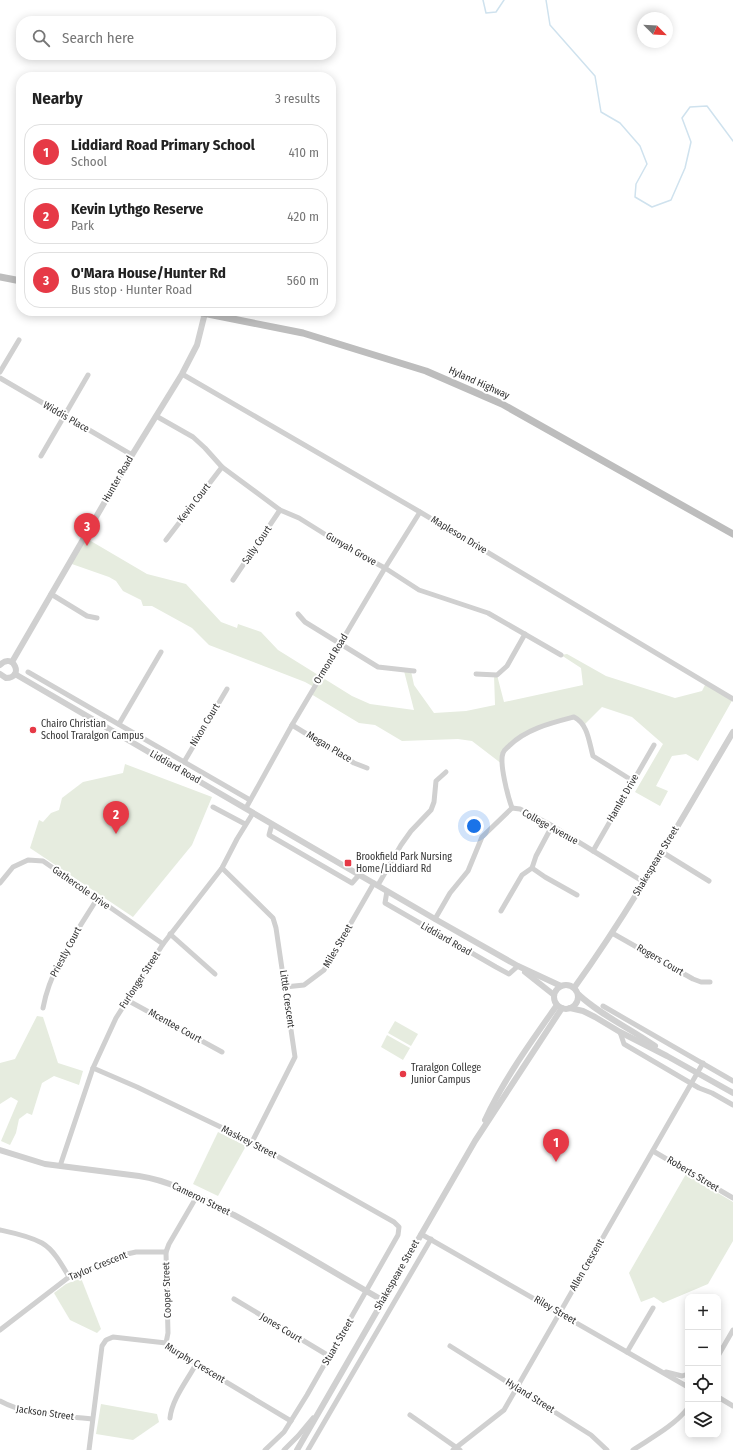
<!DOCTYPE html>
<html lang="en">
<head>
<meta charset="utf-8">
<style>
	body { margin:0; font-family:"Fira Sans Condensed",sans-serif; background:#f6f6f6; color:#222 }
	.controls { position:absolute; right:12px; bottom:12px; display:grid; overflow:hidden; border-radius:8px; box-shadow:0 2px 10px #0003 }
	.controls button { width:36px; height:36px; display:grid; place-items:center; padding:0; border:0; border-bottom:1px solid #e0e0e0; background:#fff; color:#222; font:20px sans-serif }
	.compass { position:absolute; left:637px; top:12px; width:36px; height:36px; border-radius:50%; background:#fff; box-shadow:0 2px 10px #0003; rotate:114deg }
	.you { position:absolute; left:474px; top:826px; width:14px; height:14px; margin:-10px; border:3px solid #fff; border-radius:50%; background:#1a73e8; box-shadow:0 0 0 6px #1a73e833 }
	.badge { display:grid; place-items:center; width:26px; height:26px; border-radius:50%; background:#e63946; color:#fff; font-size:13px; font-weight:700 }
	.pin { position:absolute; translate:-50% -33px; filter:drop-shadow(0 1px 2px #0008) }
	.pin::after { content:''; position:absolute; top:21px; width:14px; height:12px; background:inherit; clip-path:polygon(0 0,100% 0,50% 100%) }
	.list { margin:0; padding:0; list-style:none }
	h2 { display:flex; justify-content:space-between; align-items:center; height:52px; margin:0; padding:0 16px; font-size:17px }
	h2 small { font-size:13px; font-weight:400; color:#767676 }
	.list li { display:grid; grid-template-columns:26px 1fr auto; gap:12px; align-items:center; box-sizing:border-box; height:56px; margin:0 8px 8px; padding:0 8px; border:1px solid #e0e0e0; border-radius:16px }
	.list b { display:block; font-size:15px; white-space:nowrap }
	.list p { margin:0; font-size:13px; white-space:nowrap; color:#767676 }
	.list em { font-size:13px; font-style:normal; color:#767676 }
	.icon { flex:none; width:22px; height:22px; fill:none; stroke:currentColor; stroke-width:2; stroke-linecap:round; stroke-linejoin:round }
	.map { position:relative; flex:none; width:733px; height:1450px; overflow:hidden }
	.search { position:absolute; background:#fff; box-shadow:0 2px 10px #0003; left:16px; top:16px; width:320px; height:44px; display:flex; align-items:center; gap:10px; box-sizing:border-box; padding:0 14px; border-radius:16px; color:#767676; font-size:15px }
	.panel { position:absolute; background:#fff; box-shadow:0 2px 10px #0003; left:16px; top:72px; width:320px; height:244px; border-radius:16px }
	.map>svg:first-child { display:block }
	.green { fill:#e6ecdf }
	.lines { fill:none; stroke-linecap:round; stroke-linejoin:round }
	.stream { stroke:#cfe2ee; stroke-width:1.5 }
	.minor { stroke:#d0d0d0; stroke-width:5 }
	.tertiary { stroke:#d0d0d0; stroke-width:6 }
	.secondary { stroke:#bdbdbd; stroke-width:7 }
	.poi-dot { fill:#e63946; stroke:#fff; stroke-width:1.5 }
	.labels { text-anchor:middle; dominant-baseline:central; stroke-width:4; stroke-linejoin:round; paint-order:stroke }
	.street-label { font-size:10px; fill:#333; stroke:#fff }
	.poi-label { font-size:10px; fill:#333; stroke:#fff; text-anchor:start }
</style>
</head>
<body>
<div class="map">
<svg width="733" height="1450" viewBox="0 0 733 1450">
	<rect width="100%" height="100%" fill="#fff"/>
	<g class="green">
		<path d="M84,537L147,574L186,584L221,622L237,628L238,624L261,632L278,650L352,696L370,704L414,710L404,671H411L414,685L434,713L466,711L495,705L494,675H497L504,702L583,685L581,668L561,655L567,654L606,676L675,698L702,691L706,683L733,699L698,761L686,754L672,756L656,786L668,791L660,806L635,792L663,744L632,717L602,707L584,725L573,719C554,724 511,734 504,754C503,757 503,761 502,764L472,741L458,739L402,741L375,725L359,723L311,694L314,687L305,682L209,645L192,628L152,606H143L141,600L123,591L116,581L109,577L69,563Z"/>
		<path d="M125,764L212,797L192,845L133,917L30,848L39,820L43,822L51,813L59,810L62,798L83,782L123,773Z"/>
		<path d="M37,1016L43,1017L58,1063L83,1071L79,1085L54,1076L42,1083L32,1115L27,1113L19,1119L16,1133L10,1145L1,1141L18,1101L11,1097L0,1104V1063L15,1059Z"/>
		<path d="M395,1021L418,1034L411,1046L388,1033Z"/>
		<path d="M387,1035L410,1048L403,1060L381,1047Z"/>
		<path d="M218,1132L246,1146L218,1196L193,1184Z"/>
		<path d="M686,1174L733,1202V1241L708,1284L663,1303L654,1297L641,1302L629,1273Z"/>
		<path d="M81,1278L101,1329L97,1333L70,1320L54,1293L66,1284Z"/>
		<path d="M101,1404L157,1414L159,1422L133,1440L96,1434Z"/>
	</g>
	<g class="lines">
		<g class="stream">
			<path d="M483,0L486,13L496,12L504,0"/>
			<path d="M546,0L550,25L595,76L601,112L620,123L640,146L647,164L636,184L635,197L652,207L671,200L685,168L691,142L682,118L690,107L707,106L733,141"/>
		</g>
		<g class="minor">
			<path d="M0,372L19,340"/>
			<path d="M182,374L420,512L733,699"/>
			<path d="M0,378L132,455"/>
			<path d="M156,416L193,437L205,448L222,467L280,510L299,518L347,548L385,568L419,590L488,613L561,655"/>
			<path d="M41,456L88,375"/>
			<path d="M166,540L222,467"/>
			<path d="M233,580L280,510"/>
			<path d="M51,594L87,616L97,618"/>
			<path d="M298,614L305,622L378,667L414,671"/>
			<path d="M28,672L250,800"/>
			<path d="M476,674L497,675L507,666L525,634"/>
			<path d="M119,724L161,652"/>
			<path d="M292,725L354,763L367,768"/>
			<path d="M184,762L227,689"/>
			<path d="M213,807L245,824"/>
			<path d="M246,808L292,725L385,568L420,512"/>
			<path d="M512,808C508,797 499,763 503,753C504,750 507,748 509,746C526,729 551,723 574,717C588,724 589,742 593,756L633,781"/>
			<path d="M272,824L269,835L352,883L359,875"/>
			<path d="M593,851L654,745"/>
			<path d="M662,852L709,881"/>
			<path d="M222,868L273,918L276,928L295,1057L252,1142"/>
			<path d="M532,868L545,877L577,895"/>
			<path d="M0,883L13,867L28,860L43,861L163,944"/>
			<path d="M378,885L401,845L411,831L431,810L434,802L436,781L446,772"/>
			<path d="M387,891L385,903L496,967L509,974L518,966"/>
			<path d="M501,911L522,875L532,868L536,856L552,826"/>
			<path d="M435,919L450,893L468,871L482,837L512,808L520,809L549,824L644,882"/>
			<path d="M612,933L693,979L701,982H710"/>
			<path d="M170,934L215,974"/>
			<path d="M285,987L304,985L324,970L374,883"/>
			<path d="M127,1000L222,1052"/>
			<path d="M603,1006L733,1081"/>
			<path d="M43,1008C50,969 76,933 97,899"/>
			<path d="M620,1032L624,1044L699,1088L712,1093L733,1105"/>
			<path d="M93,1068L137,1087L252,1142L394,1222L399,1227L398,1235L307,1395L284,1432L265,1450"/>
			<path d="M653,1151L733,1198"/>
			<path d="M60,1166L93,1068L116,1018L163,944L222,868L237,839L253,813"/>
			<path d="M0,1230C14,1233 29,1236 42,1243C54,1250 62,1265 69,1277"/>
			<path d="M421,1234L688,1387"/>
			<path d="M234,1299L329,1356"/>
			<path d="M0,1330L69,1277L127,1254L136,1252H166"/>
			<path d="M166,1343L168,1333L166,1252L169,1244L197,1196"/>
			<path d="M450,1346L591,1435L607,1450"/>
			<path d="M627,1352L653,1308"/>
			<path d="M718,1356L733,1330"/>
			<path d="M666,1372L682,1376L688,1374"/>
			<path d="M718,1397L733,1406"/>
			<path d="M0,1401C27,1416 62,1415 92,1419"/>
			<path d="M410,1415L460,1450"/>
			<path d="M170,1418C172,1399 187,1381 196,1364"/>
			<path d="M89,1450L102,1346L106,1340L113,1337L166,1343L196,1364L291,1421"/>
			<path d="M284,1450L298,1436L313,1418"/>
			<path d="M308,1450L431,1239"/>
			<path d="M453,1450L504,1410L703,1063"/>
			<path d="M633,1450C651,1438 674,1426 688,1408"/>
		</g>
		<g class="tertiary">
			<path d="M12,662L132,455L182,374L197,345L205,313"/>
			<path d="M0,665C13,651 25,678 6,678L0,674"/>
			<path d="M15,674L435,919L518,966L561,986"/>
			<path d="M525,972L554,995"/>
			<circle cx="566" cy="997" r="12"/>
			<path d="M574,988C633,906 682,818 733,732"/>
			<path d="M578,994C600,1015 630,1028 655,1046"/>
			<path d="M570,1008L583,1011L595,1017L620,1032L667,1056L733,1093"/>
			<path d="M485,1120C504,1079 531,1042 557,1005"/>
			<path d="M0,1150L45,1164L139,1176C173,1181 203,1199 234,1215C284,1242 333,1272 382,1300"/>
			<path d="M297,1450L475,1141L562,1008"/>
		</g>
		<g class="secondary">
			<path d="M0,277L21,281"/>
			<path d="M193,311L303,333L426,371L502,404L733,534"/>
		</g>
	</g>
	<g class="poi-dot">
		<circle cx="33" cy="730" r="4"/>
		<rect x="344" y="859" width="8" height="8" rx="2"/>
		<circle cx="403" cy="1074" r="4"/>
	</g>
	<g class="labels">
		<g class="street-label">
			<text transform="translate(479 383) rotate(24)">Hyland Highway</text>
			<text transform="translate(66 417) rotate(30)">Widdis Place</text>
			<text transform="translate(118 479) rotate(-60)">Hunter Road</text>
			<text transform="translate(194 503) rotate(-52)">Kevin Court</text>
			<text transform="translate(459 535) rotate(31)">Mapleson Drive</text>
			<text transform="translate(257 545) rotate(-56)">Sally Court</text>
			<text transform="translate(351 549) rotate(30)">Gunyah Grove</text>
			<text transform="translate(331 659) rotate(-59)">Ormond Road</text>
			<text transform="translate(205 725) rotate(-59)">Nixon Court</text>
			<text transform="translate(329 747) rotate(31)">Megan Place</text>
			<text transform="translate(175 767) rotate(30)">Liddiard Road</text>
			<text transform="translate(623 798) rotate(-60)">Hamlet Drive</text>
			<text transform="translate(550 827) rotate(29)">College Avenue</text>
			<text transform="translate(656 861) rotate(-59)">Shakespeare Street</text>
			<text transform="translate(81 888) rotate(35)">Gathercole Drive</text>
			<text transform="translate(446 939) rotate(30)">Liddiard Road</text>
			<text transform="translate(338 946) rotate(-60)">Miles Street</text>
			<text transform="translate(66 952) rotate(-62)">Priestly Court</text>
			<text transform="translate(660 960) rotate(30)">Rogers Court</text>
			<text transform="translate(140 980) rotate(-57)">Furlonger Street</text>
			<text transform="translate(287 999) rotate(82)">Little Crescent</text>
			<text transform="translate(175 1026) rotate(29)">Mcentee Court</text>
			<text transform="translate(249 1142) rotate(27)">Maskrey Street</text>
			<text transform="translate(693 1174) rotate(31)">Roberts Street</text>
			<text transform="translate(201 1199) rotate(26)">Cameron Street</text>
			<text transform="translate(587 1265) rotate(-60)">Allen Crescent</text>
			<text transform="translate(98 1266) rotate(-22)">Taylor Crescent</text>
			<text transform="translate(397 1275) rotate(-60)">Shakespeare Street</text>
			<text transform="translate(167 1290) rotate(-92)">Cooper Street</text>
			<text transform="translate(555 1310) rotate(30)">Riley Street</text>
			<text transform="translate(281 1328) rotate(31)">Jones Court</text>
			<text transform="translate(338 1342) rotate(-60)">Stuart Street</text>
			<text transform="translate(195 1363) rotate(31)">Murphy Crescent</text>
			<text transform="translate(530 1396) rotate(32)">Hyland Street</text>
			<text transform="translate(45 1413) rotate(8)">Jackson Street</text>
		</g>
		<g class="poi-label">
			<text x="41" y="724">Chairo Christian<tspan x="41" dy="12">School Traralgon Campus</tspan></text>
			<text x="356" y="857">Brookfield Park Nursing<tspan x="356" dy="12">Home/Liddiard Rd</tspan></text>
			<text x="411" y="1068">Traralgon College<tspan x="411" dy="12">Junior Campus</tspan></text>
		</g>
	</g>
</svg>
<div class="controls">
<button>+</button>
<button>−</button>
<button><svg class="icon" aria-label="locate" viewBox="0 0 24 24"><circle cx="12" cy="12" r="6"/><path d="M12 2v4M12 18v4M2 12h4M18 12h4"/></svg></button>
<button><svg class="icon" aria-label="layers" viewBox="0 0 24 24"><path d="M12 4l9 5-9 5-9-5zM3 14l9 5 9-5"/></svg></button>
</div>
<svg class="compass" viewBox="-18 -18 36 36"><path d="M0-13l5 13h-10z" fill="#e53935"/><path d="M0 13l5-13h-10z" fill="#767676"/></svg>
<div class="you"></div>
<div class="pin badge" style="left:556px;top:1162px">1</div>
<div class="pin badge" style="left:116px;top:834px">2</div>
<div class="pin badge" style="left:87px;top:546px">3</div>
<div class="search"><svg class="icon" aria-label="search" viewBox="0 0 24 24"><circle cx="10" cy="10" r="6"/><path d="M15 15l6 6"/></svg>Search here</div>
<section class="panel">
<h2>Nearby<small>3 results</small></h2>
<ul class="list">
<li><span class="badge">1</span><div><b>Liddiard Road Primary School</b><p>School</p></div><em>410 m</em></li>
<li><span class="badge">2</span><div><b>Kevin Lythgo Reserve</b><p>Park</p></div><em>420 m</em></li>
<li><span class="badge">3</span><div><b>O'Mara House/Hunter Rd</b><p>Bus stop · Hunter Road</p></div><em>560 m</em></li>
</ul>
</section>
</div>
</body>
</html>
